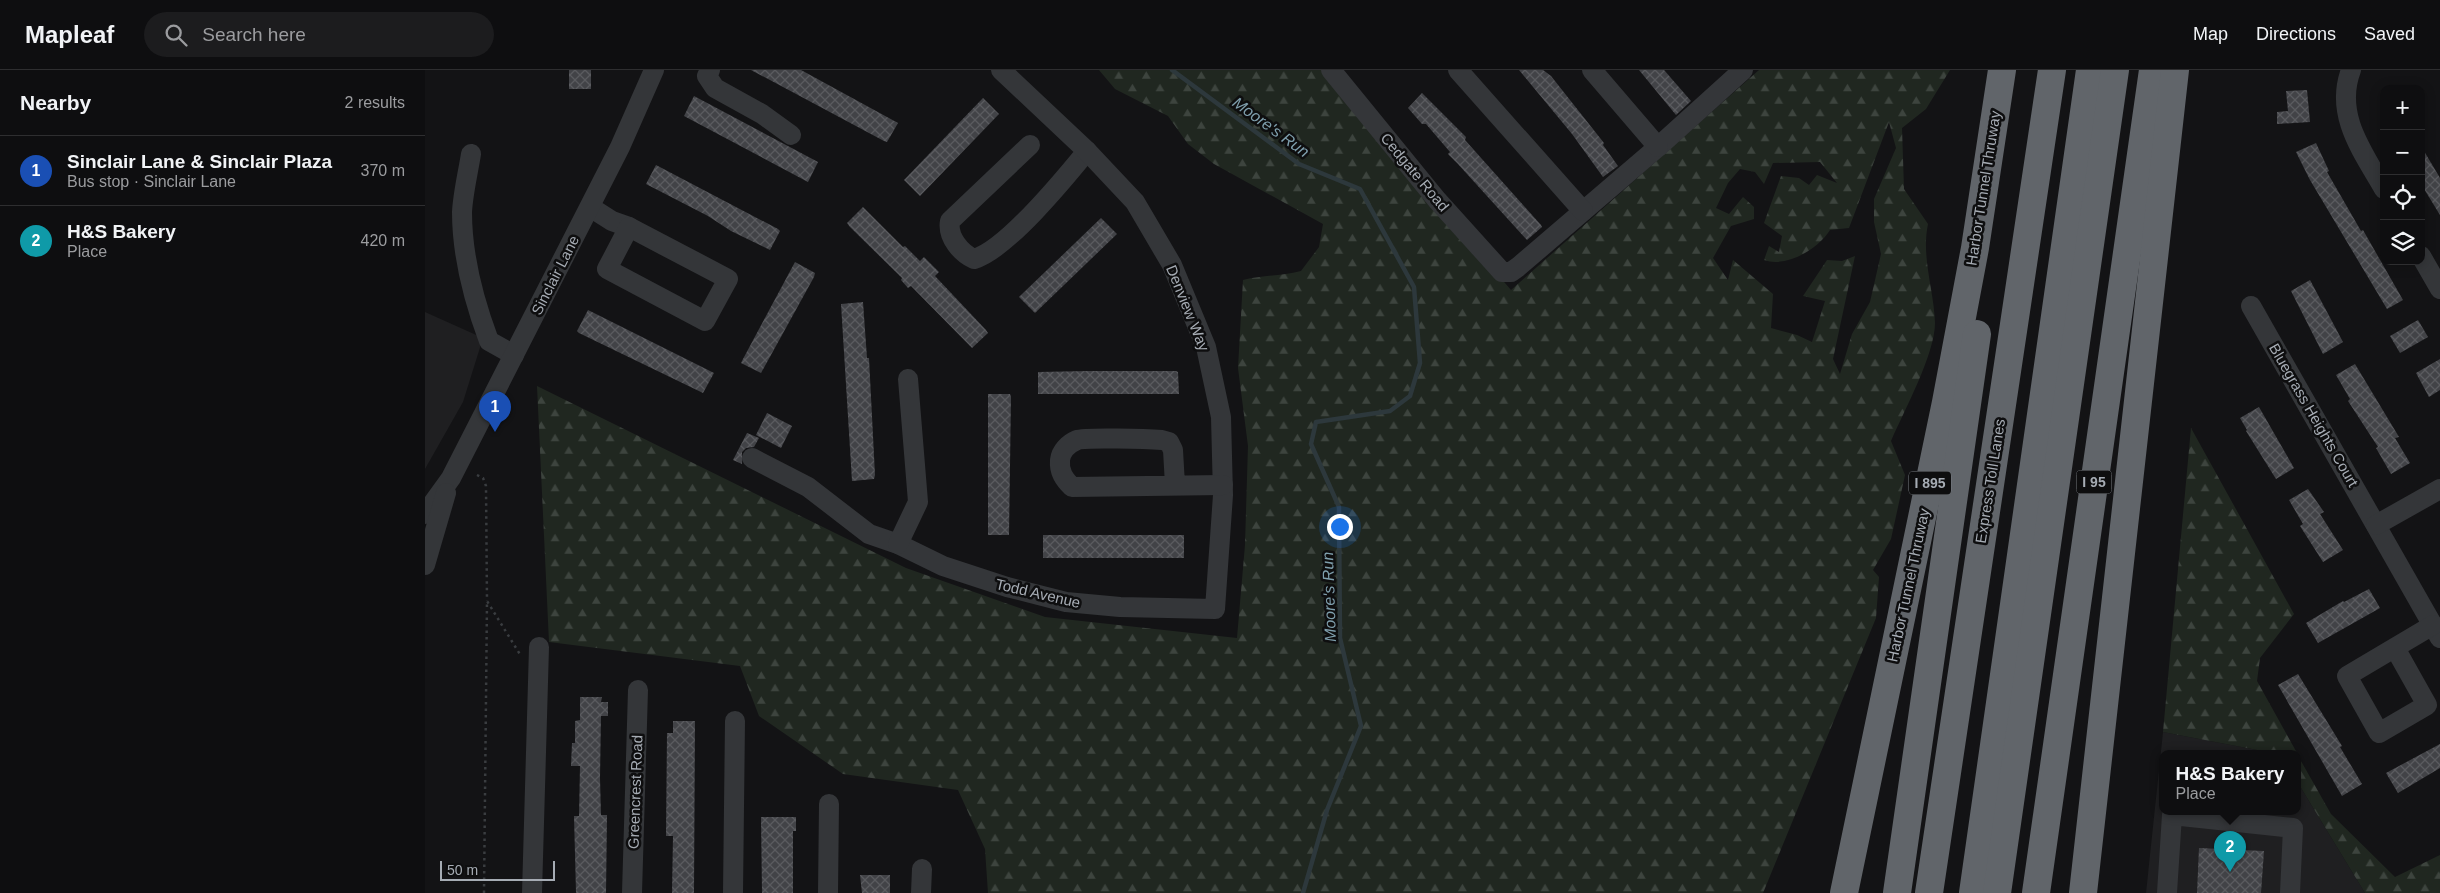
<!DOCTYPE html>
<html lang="en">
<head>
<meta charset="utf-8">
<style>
	body { margin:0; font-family:Arial,sans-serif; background:#1c1c1e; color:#f1f3f6 }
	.controls { position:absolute; right:15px; top:15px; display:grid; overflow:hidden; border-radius:10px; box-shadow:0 2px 12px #0003 }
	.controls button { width:45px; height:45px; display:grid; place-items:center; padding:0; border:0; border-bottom:1px solid #2e2e30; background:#0e0e10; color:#f1f3f6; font:25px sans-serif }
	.scale { position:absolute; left:15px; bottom:12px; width:115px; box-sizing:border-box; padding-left:5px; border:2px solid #a6acb4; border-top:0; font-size:14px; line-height:18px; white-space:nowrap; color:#a6acb4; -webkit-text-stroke:4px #0e0e0f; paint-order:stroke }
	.you { position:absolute; left:914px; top:456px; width:18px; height:18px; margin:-12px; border:4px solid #fff; border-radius:50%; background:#1a73e8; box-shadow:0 0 0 8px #1a73e833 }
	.badge { display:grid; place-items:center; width:32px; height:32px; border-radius:50%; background:#e4903b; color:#fff; font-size:16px; font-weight:700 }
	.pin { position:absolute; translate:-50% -41px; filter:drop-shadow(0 1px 2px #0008) }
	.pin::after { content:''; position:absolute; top:26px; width:18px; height:15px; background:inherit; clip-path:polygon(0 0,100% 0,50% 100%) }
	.popup { position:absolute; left:1734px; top:680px; width:142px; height:65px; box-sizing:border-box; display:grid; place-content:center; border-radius:10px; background:#0e0e10; filter:drop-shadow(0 1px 4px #0005); font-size:16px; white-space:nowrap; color:#9b9c9f }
	.popup b { font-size:19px; color:#f1f3f6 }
	.popup::after { content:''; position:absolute; left:50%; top:100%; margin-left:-10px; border:10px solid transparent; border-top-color:#0e0e10 }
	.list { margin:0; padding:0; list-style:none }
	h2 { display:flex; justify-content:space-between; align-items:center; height:65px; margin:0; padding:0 20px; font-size:21px }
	h2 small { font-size:16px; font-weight:400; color:#9b9c9f }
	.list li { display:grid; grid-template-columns:32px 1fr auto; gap:15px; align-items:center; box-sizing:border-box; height:70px; padding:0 20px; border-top:1px solid #2e2e30 }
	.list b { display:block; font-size:19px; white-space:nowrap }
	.list p { margin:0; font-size:16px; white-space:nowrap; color:#9b9c9f }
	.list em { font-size:16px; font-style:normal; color:#9b9c9f }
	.icon { flex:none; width:28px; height:28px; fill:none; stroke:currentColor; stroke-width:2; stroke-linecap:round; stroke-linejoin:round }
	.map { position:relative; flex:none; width:2015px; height:823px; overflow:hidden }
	header { display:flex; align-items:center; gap:30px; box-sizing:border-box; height:70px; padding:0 25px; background:#0e0e10; border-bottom:1px solid #2e2e30 }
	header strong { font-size:24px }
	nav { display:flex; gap:28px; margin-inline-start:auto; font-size:18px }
	.search { width:350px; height:45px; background:#1c1c1e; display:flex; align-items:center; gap:12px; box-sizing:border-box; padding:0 18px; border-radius:28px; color:#9b9c9f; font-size:19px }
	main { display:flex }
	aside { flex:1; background:#0e0e10 }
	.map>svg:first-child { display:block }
	.built { fill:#1f1f21 }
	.forest { fill:url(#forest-firs); fill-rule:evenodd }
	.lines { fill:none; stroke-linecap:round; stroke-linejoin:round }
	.stream { stroke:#2d383c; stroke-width:4.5 }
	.building { fill:url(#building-cross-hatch) }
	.path { stroke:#3a3d40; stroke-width:2.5; stroke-dasharray:2.5 4; stroke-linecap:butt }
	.minor { stroke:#343639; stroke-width:20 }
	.highway { stroke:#61656a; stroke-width:28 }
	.labels { text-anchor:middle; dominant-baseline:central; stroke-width:5; stroke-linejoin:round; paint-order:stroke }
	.shield { fill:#0e0e0f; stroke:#787d82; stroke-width:1 }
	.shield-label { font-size:14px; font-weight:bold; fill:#a6acb4 }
	.street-label { font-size:15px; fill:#a6acb4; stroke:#0e0e0f }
	.water-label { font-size:16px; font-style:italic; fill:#7f9fad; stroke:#0e0e0f }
</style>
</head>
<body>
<header>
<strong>Mapleaf</strong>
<div class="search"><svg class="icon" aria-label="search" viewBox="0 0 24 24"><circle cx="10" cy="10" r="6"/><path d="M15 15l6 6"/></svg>Search here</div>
<nav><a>Map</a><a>Directions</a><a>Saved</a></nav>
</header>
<main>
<aside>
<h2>Nearby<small>2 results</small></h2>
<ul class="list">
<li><span class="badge" style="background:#1a4fb4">1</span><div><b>Sinclair Lane &amp; Sinclair Plaza</b><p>Bus stop · Sinclair Lane</p></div><em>370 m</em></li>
<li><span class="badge" style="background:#0f9aa8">2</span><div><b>H&amp;S Bakery</b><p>Place</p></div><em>420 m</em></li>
</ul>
</aside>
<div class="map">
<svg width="2015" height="823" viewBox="0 0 2015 823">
	<defs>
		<pattern id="forest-firs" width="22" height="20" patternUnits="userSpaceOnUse" patternTransform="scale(1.25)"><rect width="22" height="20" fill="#202720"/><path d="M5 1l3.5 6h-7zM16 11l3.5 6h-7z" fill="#3d443e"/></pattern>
		<pattern id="building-cross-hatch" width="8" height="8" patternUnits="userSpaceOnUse" patternTransform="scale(1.25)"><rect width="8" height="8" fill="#424347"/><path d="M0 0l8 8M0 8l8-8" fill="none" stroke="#5a5b5f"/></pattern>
	</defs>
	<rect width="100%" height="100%" fill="#131315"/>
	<g class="built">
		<path d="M0,242L58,268L38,332L0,399Z"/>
		<path d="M1738,662L1848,683H1738V741H1872L1873,713L1940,823H1721Z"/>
	</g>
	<g class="forest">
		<path d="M674,0H897L1086,220L1334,0H1525L1501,39L1477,58L1479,119L1503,154C1496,187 1509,220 1510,253C1510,284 1479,341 1466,371L1480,405L1466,469L1448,500L1454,507L1451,548L1338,823H563L560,779L533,720L418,704L334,646L315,596L124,572L112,316L481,498L620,547L812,568L820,475L823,376L813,298L818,210C838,205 857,206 876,201L894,177L898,154L789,94L763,74L743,46L690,19ZM1464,52L1471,78L1449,129V152L1456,184L1445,232L1427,264L1415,304L1408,289L1430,186L1417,191L1402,190L1378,226L1400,231L1387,272L1372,265L1346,258L1348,224L1308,190L1303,210L1288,188L1306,156L1329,149V137L1318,127L1304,144L1291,138L1303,113L1315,99L1330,102L1339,114L1348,93L1395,92L1412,113L1392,105L1384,115L1374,108L1356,106L1339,153L1357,166L1354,182L1344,176L1339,190C1362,198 1393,179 1405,160L1424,158Z"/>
		<path d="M1766,358L1869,544L1835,588L1832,611L1872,683H1848L1738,662Z"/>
		<path d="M1872,684L1906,744L1970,807L2015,785V823H1940L1873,713Z"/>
	</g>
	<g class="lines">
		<path class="stream" d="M747,0L874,94L935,119L989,217L995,293L985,326L965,341L891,352L886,374L914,437L915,568L936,656L902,740L878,823"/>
	</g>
	<g class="building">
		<rect x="144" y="0" width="22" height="19"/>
		<path d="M326,0H376L473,53L462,72L459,71Z"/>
		<path d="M1094,0H1118L1126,6L1179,73L1178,75L1193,96L1178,107L1147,64Z"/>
		<path d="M1214,0H1239L1266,31L1251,45Z"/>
		<path d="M1882,20L1885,52L1852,54V42L1863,41L1861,21Z"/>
		<path d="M997,23L1041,67L1040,70L1116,155L1117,157L1102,170L1032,93L1023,84L1025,82L1001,54H997L983,38Z"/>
		<path d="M269,26L393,92L383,112L259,46Z"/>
		<path d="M558,28L574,44L495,126L479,110Z"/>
		<path d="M1891,73L1904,101L1902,102L1936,161L1938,160L1978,230L1962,239L1885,110L1871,82Z"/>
		<path d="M1996,76L2015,108V145L1996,114Z"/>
		<path d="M231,95L353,159L355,161L345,180L306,161L283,146L221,114Z"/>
		<path d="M438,137L478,177L480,176L495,191L499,187L514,202L510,206L561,260L563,263L547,278L486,216L483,218L476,210L477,208L425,157L422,153Z"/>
		<path d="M676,148L692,164L610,243L594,227Z"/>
		<path d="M370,192L390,203L389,207L336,303L316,293L318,289Z"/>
		<path d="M1885,210L1918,272L1898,284L1866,221Z"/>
		<path d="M438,232L442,288H444L450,405L449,409L427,411L416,234Z"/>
		<path d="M163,240L289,303L278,323L154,263L152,261Z"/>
		<path d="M1993,250L2003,267L1975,283L1965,266Z"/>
		<path d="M2015,289V320L2004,327L1991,303Z"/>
		<path d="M1930,294L1974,367L1970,368L1985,393L1966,404L1951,378L1953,377L1923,331L1925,329L1911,305Z"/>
		<path d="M663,301H751L753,302L754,324H613V302Z"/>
		<path d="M563,324H585L586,327L584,465H563Z"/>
		<path d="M1834,337L1869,398L1851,409L1821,361L1822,360L1815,348Z"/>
		<path d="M342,343L367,356L356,378L331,365Z"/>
		<path d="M322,363L334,368L329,377L321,378L317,382V394L308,390Z"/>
		<path d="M1883,419L1899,442L1895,444L1918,480L1898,492L1875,456L1878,454L1864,430Z"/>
		<rect x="618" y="465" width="141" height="23"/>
		<path d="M1944,519L1955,538L1893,573L1881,553L1918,531L1919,532Z"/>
		<path d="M1873,604L1917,676L1915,677L1937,714L1917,726L1853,615Z"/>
		<path d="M155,627H177L176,632H183V646H176L175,708L176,745H182L181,823H151L149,746H154L155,696H146L147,673H150V651L155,650Z"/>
		<path d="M248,651H270L269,823H247L248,766H241L242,663H248Z"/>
		<path d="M2015,674V698L1973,723L1961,703Z"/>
		<path d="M336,747H371V761H368V823H337Z"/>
		<path d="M1774,778L1839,781L1836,823H1772Z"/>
		<path d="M435,805H465V823H437Z"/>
	</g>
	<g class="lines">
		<g class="path">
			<path d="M52,405L58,408L61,416L62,531"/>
			<path d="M59,823L62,531L96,586"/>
		</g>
		<g class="minor">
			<path d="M285,0L282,6L290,18L337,44L366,65"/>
			<path d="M906,0L1012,130L1077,202H1086L1093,197L1233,77L1318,0"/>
			<path d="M1033,0L1158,141"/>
			<path d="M1167,0L1233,77"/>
			<path d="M1926,0C1909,45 1938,82 1959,119"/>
			<path d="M605,75L525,151C522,167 536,183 549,189C581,180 640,108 662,81"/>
			<path d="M46,84C43,103 38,123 37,142C37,185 49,231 64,271L89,285"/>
			<path d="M165,137L187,151L204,157"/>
			<path d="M204,157L303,209L280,251L182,199Z"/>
			<path d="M1996,186L2015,219"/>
			<path d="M1826,236L2015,568"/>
			<path d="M327,388L383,417L444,464L473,474L518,496L582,517L641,532L695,537L790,539L798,425L796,347L781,277L747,195L710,132L662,81L576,0"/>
			<path d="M750,415L748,380L744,372L737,370C723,369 661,367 652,370C643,374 636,381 635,390C634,402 639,409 647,417L798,415"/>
			<path d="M0,444L26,408L195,77L229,0"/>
			<path d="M1951,455L2015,419"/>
			<path d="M473,474L493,432L483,309"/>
			<path d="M0,495L21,423"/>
			<path d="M1970,578L2002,635L1954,663L1922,606L2008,555"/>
			<path d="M107,823L114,577"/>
			<path d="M207,823L213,620"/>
			<path d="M308,823L310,651"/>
			<path d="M403,823L404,734"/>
			<path d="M496,823L497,799"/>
			<path d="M1742,823L1747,745L1868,758L1865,823"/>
		</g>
		<g class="highway">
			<path d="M1419,823L1521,332L1550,178L1577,0"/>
			<path d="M1472,823L1552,264"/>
			<path d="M1504,823L1627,0"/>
			<path d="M1548,823L1665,0"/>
			<path d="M1572,823L1690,0"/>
			<path d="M1611,823L1728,0"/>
			<path d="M1658,823L1750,0"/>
		</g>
	</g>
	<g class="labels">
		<g class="shield">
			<rect x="1651.5" y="400.5" width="35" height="23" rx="4"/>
			<rect x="1484" y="401.5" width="42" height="23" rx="4"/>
		</g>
		<g class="shield-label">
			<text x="1669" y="412">I 95</text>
			<text x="1505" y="413">I 895</text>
		</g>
		<g class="street-label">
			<text transform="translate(990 102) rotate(50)">Cedgate Road</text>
			<text transform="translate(1558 118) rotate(-81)">Harbor Tunnel Thruway</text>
			<text transform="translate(130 205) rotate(-63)">Sinclair Lane</text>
			<text transform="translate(763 238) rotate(68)">Denview Way</text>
			<text transform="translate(1889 345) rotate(60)">Bluegrass Heights Court</text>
			<text transform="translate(1565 411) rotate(-81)">Express Toll Lanes</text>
			<text transform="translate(1483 515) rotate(-78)">Harbor Tunnel Thruway</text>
			<text transform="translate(613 523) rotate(13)">Todd Avenue</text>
			<text transform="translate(210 722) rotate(-88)">Greencrest Road</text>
		</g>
		<g class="water-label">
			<text transform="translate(846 57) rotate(36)">Moore's Run</text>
			<text transform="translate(904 527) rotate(-92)">Moore's Run</text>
		</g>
	</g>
</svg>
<div class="controls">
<button>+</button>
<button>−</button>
<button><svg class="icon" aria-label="locate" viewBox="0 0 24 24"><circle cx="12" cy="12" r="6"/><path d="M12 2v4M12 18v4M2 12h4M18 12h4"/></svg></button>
<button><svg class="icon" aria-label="layers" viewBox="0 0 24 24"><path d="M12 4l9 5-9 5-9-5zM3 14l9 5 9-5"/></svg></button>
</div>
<div class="scale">50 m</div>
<div class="you"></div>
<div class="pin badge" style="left:70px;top:362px;background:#1a4fb4">1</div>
<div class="pin badge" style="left:1805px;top:802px;background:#0f9aa8">2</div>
<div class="popup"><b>H&amp;S Bakery</b>Place</div>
</div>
</main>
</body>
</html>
